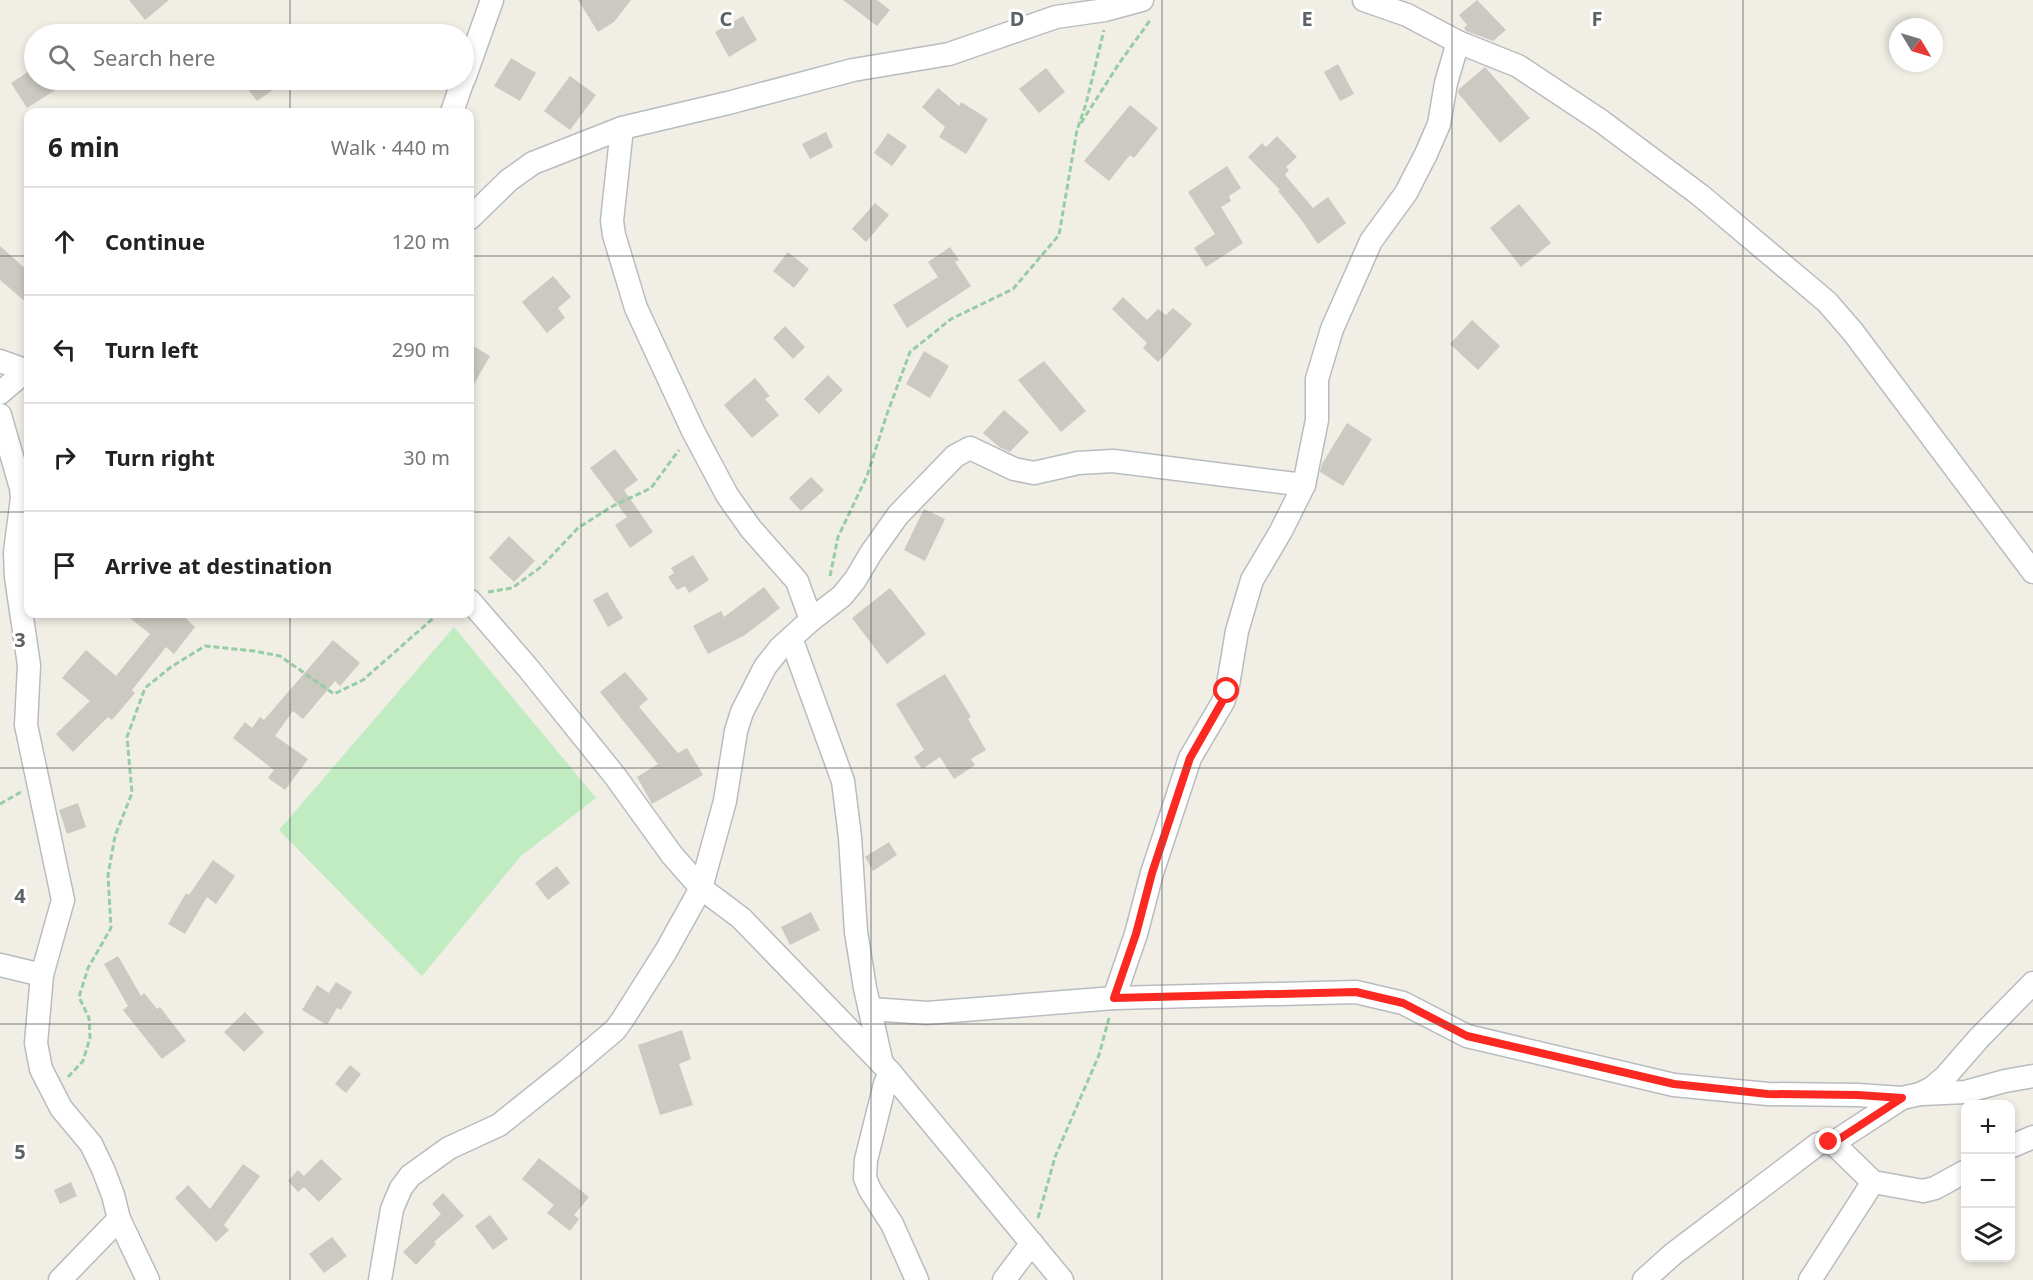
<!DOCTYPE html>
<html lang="en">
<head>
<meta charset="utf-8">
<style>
	body { margin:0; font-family:"Noto Sans",sans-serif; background:#f2f2f2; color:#222 }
	.controls { position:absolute; right:18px; bottom:18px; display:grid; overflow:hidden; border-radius:12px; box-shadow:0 3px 9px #0003 }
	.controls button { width:54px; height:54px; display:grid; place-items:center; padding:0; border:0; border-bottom:2px solid #e0e0e0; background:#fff; color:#222; font:30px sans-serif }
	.compass { position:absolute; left:1889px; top:18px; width:54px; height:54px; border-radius:50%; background:#fff; box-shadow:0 3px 9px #0003; rotate:128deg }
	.stop { position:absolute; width:18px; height:18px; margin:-14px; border:4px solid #fb2921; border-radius:50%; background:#fff }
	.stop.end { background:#fb2921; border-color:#fff; box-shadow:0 2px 6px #0008 }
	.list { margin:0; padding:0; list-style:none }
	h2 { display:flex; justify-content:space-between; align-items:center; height:78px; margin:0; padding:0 24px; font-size:26px }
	h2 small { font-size:20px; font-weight:400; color:#767676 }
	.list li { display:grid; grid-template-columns:39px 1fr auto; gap:18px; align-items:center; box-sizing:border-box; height:108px; padding:0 24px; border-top:2px solid #e0e0e0 }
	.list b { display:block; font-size:22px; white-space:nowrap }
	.list em { font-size:20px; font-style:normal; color:#767676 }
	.icon { flex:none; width:33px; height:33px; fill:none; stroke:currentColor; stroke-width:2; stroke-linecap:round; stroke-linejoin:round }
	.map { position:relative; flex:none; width:2033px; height:1280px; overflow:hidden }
	.search { position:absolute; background:#fff; box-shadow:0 3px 9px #0003; left:24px; top:24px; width:450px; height:66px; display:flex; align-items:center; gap:15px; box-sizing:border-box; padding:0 21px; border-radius:33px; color:#767676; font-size:22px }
	.panel { position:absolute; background:#fff; box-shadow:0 3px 9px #0003; left:24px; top:108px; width:450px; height:510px; border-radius:12px }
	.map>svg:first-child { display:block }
	.green { fill:#c1ebc0 }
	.building { fill:#ccc9c2 }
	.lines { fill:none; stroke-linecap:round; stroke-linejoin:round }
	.minor-casing { stroke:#b8bcc0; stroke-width:25 }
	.path { stroke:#97cda5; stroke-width:3; stroke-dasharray:6 3; stroke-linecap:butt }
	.minor { stroke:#fff; stroke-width:22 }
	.route { stroke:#fb2921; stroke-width:8 }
	.grid { fill:none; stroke:#5d6267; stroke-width:1.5; stroke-opacity:0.55 }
	.grid-label { font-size:20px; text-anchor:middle; font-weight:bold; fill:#5d6267; stroke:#fff; stroke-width:6; stroke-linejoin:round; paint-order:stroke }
</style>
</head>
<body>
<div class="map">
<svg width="2033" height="1280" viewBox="0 0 2033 1280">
	<rect width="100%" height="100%" fill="#f1eee5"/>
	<path class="green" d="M454,627L596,798L521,856L422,976L279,830Z"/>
	<g class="building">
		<path d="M129,0H169L145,20Z"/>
		<path d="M578,0H631L614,22L598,32Z"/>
		<path d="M843,0H877L890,10L877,26Z"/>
		<path d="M1477,0L1506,30L1493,41L1466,31L1464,28L1467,25L1459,15Z"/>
		<path d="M743,16L757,40L729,57L715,32Z"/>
		<path d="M511,58L536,73L520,101L494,86Z"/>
		<path d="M1338,64L1354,94L1340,101L1324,72Z"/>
		<path d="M1485,67L1530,118L1500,143L1458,93L1459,89Z"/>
		<path d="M34,68V80H71L27,108L11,83Z"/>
		<path d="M1046,68L1065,92L1039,113L1019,89Z"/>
		<path d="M570,76L596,95L570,130L544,111Z"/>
		<path d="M241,80H287L257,101Z"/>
		<path d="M938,88L959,106L961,102L988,119L966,154L939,137L945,127L922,107Z"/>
		<path d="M1130,105L1158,128L1134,158L1130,155L1109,181L1084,161Z"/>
		<path d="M826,132L833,147L810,159L802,144Z"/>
		<path d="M888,133L907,146L892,166L874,153Z"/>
		<path d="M1277,136L1297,157L1286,167L1289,170L1285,175L1313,208L1328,197L1346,223L1318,244L1300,218L1278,191L1280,190L1248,157L1262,143L1266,147Z"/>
		<path d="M1227,166L1241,188L1229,196L1231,201L1221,207L1243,243L1206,267L1194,248L1215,234L1188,192Z"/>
		<path d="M875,203L889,215L866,242L852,229Z"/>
		<path d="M1519,204L1551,243L1521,267L1490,228Z"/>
		<path d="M0,246L28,271V304L0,280Z"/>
		<path d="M950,247L959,260L955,262L971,286L907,328L893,305L938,277L928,262Z"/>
		<path d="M788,252L809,269L794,288L773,271Z"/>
		<path d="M553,276L571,297L558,308L565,318L547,333L522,302Z"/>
		<path d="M1123,297L1147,320L1158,309L1166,315L1173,308L1192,324L1158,362L1143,348L1147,343L1112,309Z"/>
		<path d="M1472,320L1500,346L1478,370L1450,344Z"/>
		<path d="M785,326L805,347L793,359L773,338Z"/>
		<path d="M470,344L490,356L470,391Z"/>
		<path d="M924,351L949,366L930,398L906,384Z"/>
		<path d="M1044,361L1086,411L1061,432L1018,380Z"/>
		<path d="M828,375L843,390L819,414L804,399Z"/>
		<path d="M755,378L770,396L765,399L779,415L752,438L724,405Z"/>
		<path d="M1004,410L1029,432L1010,452L999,447L983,433Z"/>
		<path d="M1347,423L1372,439L1343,486L1320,472L1322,464Z"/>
		<path d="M615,449L638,480L624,490L653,532L630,548L615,525L627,517L590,468Z"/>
		<path d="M811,477L824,490L801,511L789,498Z"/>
		<path d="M924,509L945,519L925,561L904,550Z"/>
		<path d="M509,536L535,561L514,582L489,558Z"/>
		<path d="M693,555L709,580L689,593L685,586L677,590L668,577L674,573L671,568Z"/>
		<path d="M764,587L780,608L745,635L708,654L693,626L721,611L724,617Z"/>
		<path d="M890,588L926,634L887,664L852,618Z"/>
		<path d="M607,592L623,618L608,627L593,600Z"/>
		<path d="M125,614H181L195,627L174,654L166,647L132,690L135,693L112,720L108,717L73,752L56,734L90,701L62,678L86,650L116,676L150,634Z"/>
		<path d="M333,640L360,663L340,686L335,681L303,719L293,711L275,736L308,759L285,790L268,778L274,770L233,738L245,722L252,728L260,717L264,720Z"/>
		<path d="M625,672L648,699L639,707L678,753L687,748L703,775L652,804L637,777L658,764L600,692Z"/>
		<path d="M945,674L971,717L968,719L986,750L971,759L975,765L954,779L940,757L922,769L914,757L924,750L896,704Z"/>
		<path d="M78,803L86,827L67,834L59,810Z"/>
		<path d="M889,842L897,855L873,871L865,857Z"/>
		<path d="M213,860L235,876L216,904L207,897L185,934L168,924L186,893L189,895Z"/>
		<path d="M557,866L570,883L548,900L535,883Z"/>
		<path d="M811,912L820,930L790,945L781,927Z"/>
		<path d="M118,956L141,996L144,993L157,1009L160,1007L186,1041L162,1059L123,1010L128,1006L104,964Z"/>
		<path d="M336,982L352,992L341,1010L337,1008L327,1025L302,1010L317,985L329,993Z"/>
		<path d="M245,1012L264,1032L244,1052L224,1032Z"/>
		<path d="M682,1030L691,1059L679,1064L693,1105L660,1115L638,1045Z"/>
		<path d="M350,1065L361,1074L346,1093L335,1084Z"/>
		<path d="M539,1158L589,1197L574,1215L579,1219L570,1231L547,1213L554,1205L522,1179Z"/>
		<path d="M321,1159L342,1179L319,1202L304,1187L298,1192L288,1181L298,1170L304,1176Z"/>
		<path d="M243,1164L260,1176L224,1225L229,1230L216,1242L175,1198L188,1185L210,1209Z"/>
		<path d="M71,1182L77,1196L60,1204L54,1190Z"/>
		<path d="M443,1193L464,1216L434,1242L436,1244L416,1265L403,1252L441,1214L432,1204Z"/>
		<path d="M490,1215L508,1239L493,1250L475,1226Z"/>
		<path d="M332,1237L347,1256L324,1273L309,1254Z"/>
	</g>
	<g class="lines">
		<defs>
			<g id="minor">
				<path d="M1364,0L1407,15L1458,42L1518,66L1601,121L1700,195L1827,302L1853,332L2033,572"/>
				<path d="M464,79L492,0"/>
				<path d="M452,112L463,80"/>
				<path d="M622,128L612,221L614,235L636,308L693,431L727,495L751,529L797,581L811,620"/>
				<path d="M470,218L509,180L533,163L622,128L728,103L853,70L949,54L1056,17L1105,10L1142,0"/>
				<path d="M0,361L28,371"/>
				<path d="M0,393L27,370"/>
				<path d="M0,415L21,488L22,498L15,552L16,577L29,665L26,725L63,900L42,975L36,1043L41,1069L61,1108L91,1144L103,1169L113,1195L119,1219L148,1280"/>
				<path d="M470,601L528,668L615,776L672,855L701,888L741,918L890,1072L1062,1280"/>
				<path d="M791,638L843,781L850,837L856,932L865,988L882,1064"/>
				<path d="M0,965L42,975"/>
				<path d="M1114,998L1136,934L1152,873L1190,758L1223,702L1227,691L1237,631L1252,580L1281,531L1304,485L1317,420V379L1332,329L1371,241L1406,193L1426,154L1439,124L1446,83L1458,42"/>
				<path d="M871,1009L927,1013L1114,998L1356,992L1403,1003L1467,1036L1674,1085L1768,1094L1858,1095L1902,1098L1920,1094L1932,1088L1945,1077L1979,1038L2033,983"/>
				<path d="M890,1072L885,1084L866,1160L865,1178L870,1190L892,1224L917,1280"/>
				<path d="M1922,1094L1965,1092L2005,1081L2033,1076"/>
				<path d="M1833,1143L1902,1098"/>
				<path d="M2010,1147L2033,1137"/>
				<path d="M60,1280L119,1219"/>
				<path d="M380,1280L392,1209L401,1188L410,1176L449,1148L499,1125L569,1069L615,1030L623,1019L666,951L701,888L725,801L736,731L742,712L765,667L780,648L811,620L842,596L855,580L871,553L898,515L955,456L970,448L1014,469L1034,473L1078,463L1113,461L1304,485"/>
				<path d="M1004,1280L1032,1243"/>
				<path d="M1644,1280L1673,1254L1818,1144L1825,1142L1833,1143L1873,1182L1923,1191L1935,1188L1966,1171"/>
				<path d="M1810,1280L1873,1182"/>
			</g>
		</defs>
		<use href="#minor" class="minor-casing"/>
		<g class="path">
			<path d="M1081,123L1120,62L1151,19"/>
			<path d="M830,576L838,537L867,476L887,414L910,352L951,319L1013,289L1059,235L1077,130L1086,104L1104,30"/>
			<path d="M488,592L512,588L541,567L578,528L611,507L651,488L679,450"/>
			<path d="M0,804L21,792"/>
			<path d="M68,1077L83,1061L90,1038L89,1018L79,997L88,968L111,928L108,875L115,836L132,793L127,737L145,688L171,667L205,646L254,651L280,656L334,694L363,680L438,614"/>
			<path d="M1038,1218L1055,1157L1099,1055L1109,1018"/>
		</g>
		<use href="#minor" class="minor"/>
	</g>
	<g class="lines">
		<path class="route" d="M1227,691L1222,702L1190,758L1152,873L1136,934L1114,998L1356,992L1403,1003L1467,1036L1674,1084L1768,1094L1858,1095L1902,1098L1833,1143L1829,1142"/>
	</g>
	<path class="grid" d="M290,0V34M581,0V1280M871,0V1280M1162,0V1280M1452,0V1280M1743,0V1280M290,80V112M0,256H28M470,256H2033M0,512H28M470,512H2033M290,614V1280M0,768H2033M0,1024H2033"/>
	<g class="grid-label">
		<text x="726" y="26">C</text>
		<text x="1017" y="26">D</text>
		<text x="1307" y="26">E</text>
		<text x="1597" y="26">F</text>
		<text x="20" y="647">3</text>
		<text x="20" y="903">4</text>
		<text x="20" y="1159">5</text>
	</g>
</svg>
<div class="controls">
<button>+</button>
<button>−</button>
<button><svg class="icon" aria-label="layers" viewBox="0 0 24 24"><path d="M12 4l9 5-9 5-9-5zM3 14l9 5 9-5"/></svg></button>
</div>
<svg class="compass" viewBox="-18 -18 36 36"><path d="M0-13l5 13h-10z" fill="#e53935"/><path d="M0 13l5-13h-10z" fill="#767676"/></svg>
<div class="stop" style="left:1227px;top:691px"></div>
<div class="stop end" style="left:1829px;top:1142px"></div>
<div class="search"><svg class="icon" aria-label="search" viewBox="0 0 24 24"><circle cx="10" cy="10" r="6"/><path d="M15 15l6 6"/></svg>Search here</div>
<section class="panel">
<h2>6 min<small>Walk · 440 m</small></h2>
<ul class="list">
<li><svg class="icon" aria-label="ahead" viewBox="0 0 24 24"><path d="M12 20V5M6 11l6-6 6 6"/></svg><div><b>Continue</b></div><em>120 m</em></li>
<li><svg class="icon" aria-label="left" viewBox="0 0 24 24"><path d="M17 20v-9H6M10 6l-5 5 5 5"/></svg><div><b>Turn left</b></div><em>290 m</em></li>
<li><svg class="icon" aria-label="right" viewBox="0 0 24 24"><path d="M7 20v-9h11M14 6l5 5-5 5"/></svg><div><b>Turn right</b></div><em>30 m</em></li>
<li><svg class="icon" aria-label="arrive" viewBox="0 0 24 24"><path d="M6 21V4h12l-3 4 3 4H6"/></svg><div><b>Arrive at destination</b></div></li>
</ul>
</section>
</div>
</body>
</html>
